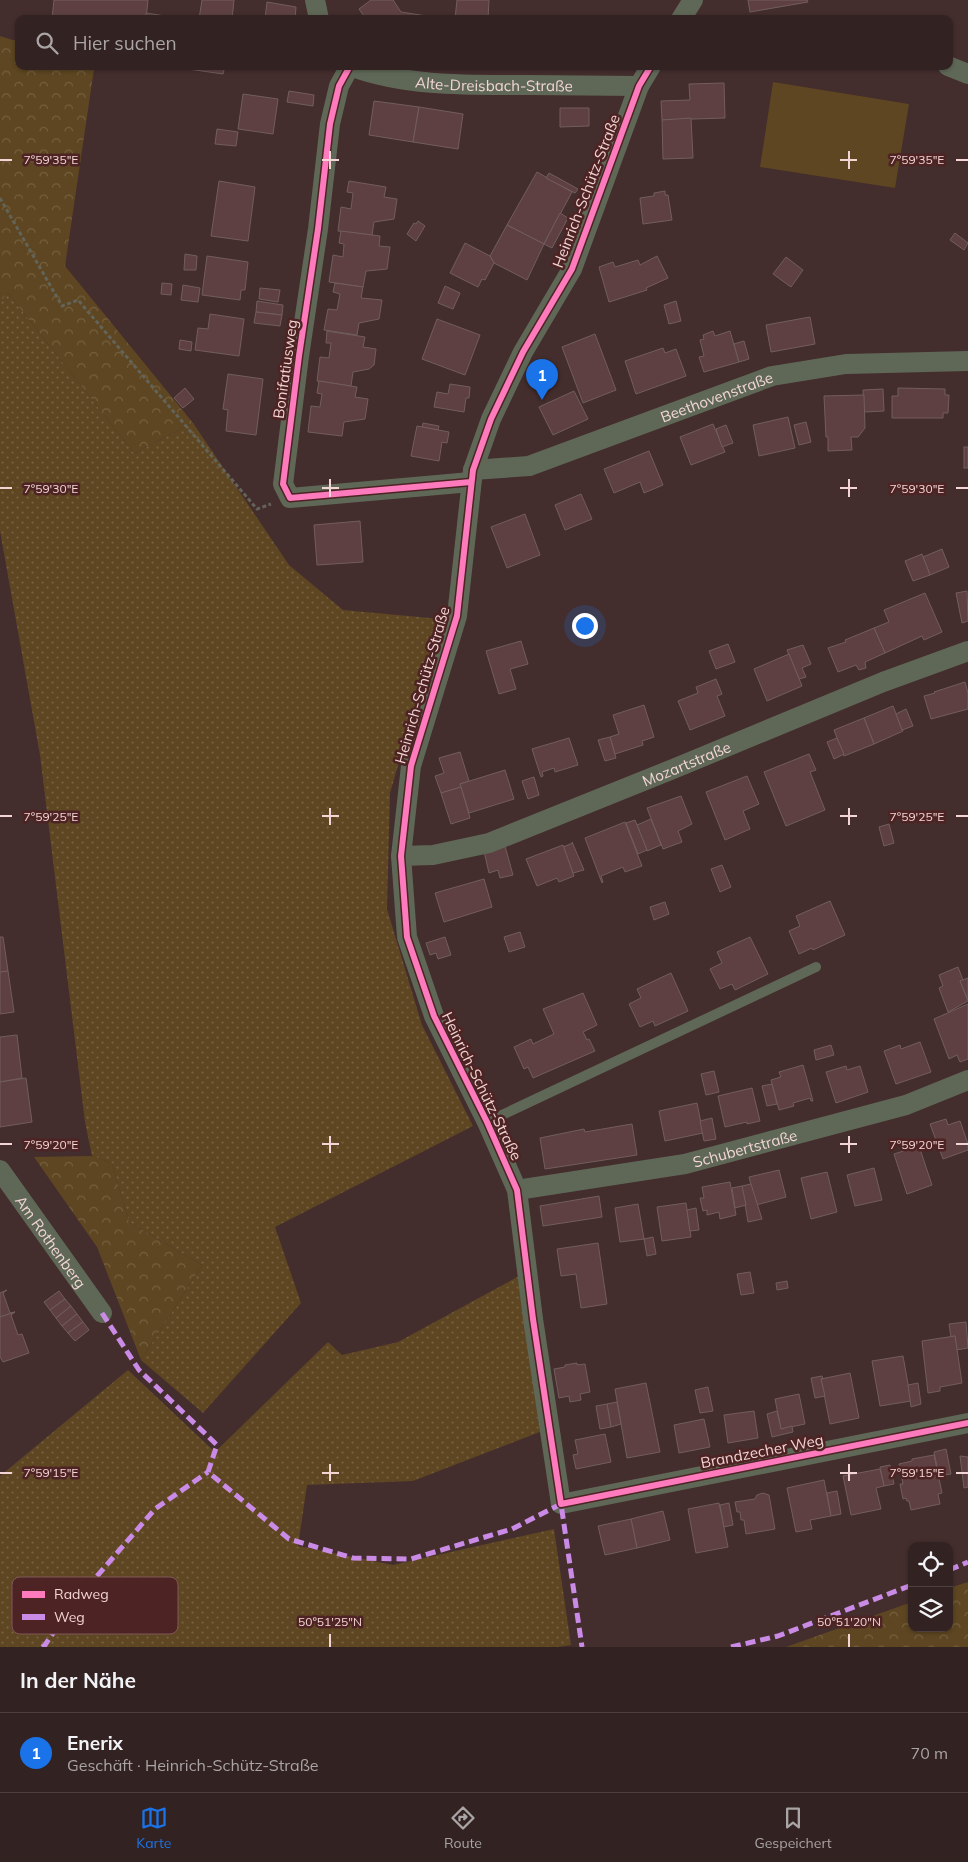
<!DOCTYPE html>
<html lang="de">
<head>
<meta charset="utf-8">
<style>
	body { margin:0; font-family:Mulish,sans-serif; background:#3b2a2a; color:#f1f3f6 }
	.controls { position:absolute; right:15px; bottom:15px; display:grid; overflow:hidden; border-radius:10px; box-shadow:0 1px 4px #0004 }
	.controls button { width:45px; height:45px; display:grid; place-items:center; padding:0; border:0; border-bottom:1px solid #4e3f40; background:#322; color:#f1f3f6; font:25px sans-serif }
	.you { position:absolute; left:584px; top:625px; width:18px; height:18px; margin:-12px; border:4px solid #fff; border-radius:50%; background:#1a73e8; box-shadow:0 0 0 8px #1a73e833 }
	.badge { display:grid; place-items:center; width:32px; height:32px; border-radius:50%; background:#1a73e8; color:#fff; font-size:16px; font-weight:700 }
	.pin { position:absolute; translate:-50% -41px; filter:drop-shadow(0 1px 2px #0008) }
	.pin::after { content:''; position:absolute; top:26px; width:18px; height:15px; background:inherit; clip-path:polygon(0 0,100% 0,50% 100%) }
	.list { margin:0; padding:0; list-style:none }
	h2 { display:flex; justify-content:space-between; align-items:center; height:65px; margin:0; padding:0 20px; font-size:21px }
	h2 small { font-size:16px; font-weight:400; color:#a9a4a5 }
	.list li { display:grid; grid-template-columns:32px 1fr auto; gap:15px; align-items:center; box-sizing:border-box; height:80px; padding:0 20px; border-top:1px solid #4e3f40 }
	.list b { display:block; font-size:19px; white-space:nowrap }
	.list p { margin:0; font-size:16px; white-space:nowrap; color:#a9a4a5 }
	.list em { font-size:16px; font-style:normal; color:#a9a4a5 }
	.icon { flex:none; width:28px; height:28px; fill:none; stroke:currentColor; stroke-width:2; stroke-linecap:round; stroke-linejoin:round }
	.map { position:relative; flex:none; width:968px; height:1647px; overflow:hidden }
	.search { position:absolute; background:#322; box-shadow:0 1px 4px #0004; left:15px; right:15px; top:15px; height:55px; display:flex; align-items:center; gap:12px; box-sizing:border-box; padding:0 18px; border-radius:10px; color:#a9a4a5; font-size:19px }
	.sheet { height:145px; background:#322 }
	nav { display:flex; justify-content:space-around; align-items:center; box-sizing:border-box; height:70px; border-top:1px solid #4e3f40; background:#322; font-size:14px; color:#a9a4a5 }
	nav a { display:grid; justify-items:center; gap:2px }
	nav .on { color:#1a73e8 }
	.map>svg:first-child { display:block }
	.green { fill:url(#green-dots) }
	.forest { fill:url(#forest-crowns) }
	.pitch { fill:#5d4621 }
	.building { fill:#5e4042; stroke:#725d5d }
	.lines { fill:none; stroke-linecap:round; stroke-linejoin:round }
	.path { stroke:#636358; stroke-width:3; stroke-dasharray:4 2.5; stroke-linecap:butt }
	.lane { stroke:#5f6857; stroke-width:10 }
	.street { stroke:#5f6857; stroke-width:20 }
	.quiet { stroke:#ca8be6; stroke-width:5; stroke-dasharray:10 5; stroke-linecap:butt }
	.cycleway-casing { stroke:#4e2324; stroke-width:9 }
	.cycleway { stroke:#fd7abc; stroke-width:6 }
	.ticks { fill:none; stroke:#f2d5d4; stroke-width:2 }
	.labels { text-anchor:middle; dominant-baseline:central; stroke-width:5; stroke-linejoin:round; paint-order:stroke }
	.street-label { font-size:15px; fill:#f2d5d4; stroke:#4e2324 }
	.key { fill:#4e2324; stroke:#7f5859; stroke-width:1 }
	.key-label { font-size:14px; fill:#f2d5d4 }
	.ticks-label { font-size:12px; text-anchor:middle; fill:#f2d5d4; stroke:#4e2324; stroke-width:5; stroke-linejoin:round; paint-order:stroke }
</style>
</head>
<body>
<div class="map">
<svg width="968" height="1647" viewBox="0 0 968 1647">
	<defs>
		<pattern id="green-dots" width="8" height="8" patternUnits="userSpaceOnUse" patternTransform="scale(1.25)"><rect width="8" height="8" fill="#5d4621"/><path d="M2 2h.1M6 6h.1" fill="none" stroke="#756040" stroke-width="1.8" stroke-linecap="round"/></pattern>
		<pattern id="forest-crowns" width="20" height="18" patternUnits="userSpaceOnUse" patternTransform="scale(1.25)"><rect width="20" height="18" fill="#5d4621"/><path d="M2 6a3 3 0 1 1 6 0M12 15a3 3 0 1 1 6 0" fill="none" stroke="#756040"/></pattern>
	</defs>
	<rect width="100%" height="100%" fill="#442d2d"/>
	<g class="green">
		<path d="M8,293L134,453L193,423L289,565L343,610L441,619L390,793L387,909L422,1025L473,1126L275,1227L301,1303L203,1413L141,1360L202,1265L129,1222L112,1163L92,1156L85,1122L40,755L0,531V302Z"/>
		<path d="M519,1276L540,1432L413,1481L307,1485L298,1546L393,1565L554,1529L571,1645L558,1647H0V1476L128,1370L215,1452L328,1342L342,1355L398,1342Z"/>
	</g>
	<g class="forest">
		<path d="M0,36L19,42V66H87L94,69L65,266L193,423L134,453L8,293L0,302Z"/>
		<path d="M92,1156L112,1163L129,1222L202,1265L141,1360L97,1247L34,1157Z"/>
		<path d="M968,1582V1647H786L912,1602V1628H949V1588Z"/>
	</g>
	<path class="pitch" d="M773,82L909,104L895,188L760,167Z"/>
	<g class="building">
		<path d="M54,0H148L146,19H52Z"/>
		<path d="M202,0H234L232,19H199Z"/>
		<path d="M371,0H393L401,12L427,16L426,19H366L359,9Z"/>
		<path d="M457,0H489L488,19H455Z"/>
		<path d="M748,0H807L808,2L750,12Z"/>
		<path d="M267,2L296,7L295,19H265Z"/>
		<path d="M146,13L185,19H146Z"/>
		<path d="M167,66H225L223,74Z"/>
		<path d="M724,83L725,118L662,120L661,101L690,100L689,84Z"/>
		<path d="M289,91L314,95L313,106L287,102Z"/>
		<path d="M243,94L278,99L273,134L238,129Z"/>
		<path d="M374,101L419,107L413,142L369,135Z"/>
		<path d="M419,107L463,114L458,149L413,142Z"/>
		<path d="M560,108H589V126L560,127Z"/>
		<path d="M691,118L693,158L663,159L662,120Z"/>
		<path d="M217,129L238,132L236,146L215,144Z"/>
		<path d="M537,172L572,192L544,244L507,225Z"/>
		<path d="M549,173L578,189L575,193L546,178Z"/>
		<path d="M219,181L255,187L248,241L211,236Z"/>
		<path d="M349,181L386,187L384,197L397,199L394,219L374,222L372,235L338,231L341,207L351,209L353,193L347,192Z"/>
		<path d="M665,191V195H668L672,220L643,224L640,198L654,196V193Z"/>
		<path d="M560,213L568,218L552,248L544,244Z"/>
		<path d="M418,221L425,226L416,241L407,234L414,223L416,224Z"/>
		<path d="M507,225L544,244L527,280L494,263L490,256Z"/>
		<path d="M341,231L380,236L379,246L390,247L387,269L366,271L363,287L329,282L333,255L343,257L344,244L339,243Z"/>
		<path d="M955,233L968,243L964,250L950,240Z"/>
		<path d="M465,243L490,256L494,263L485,280L482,279L478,287L450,273Z"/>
		<path d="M185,254L197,256L196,270H184Z"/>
		<path d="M207,256L248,262L245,290H241L240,300L202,295Z"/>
		<path d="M657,256L668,278L646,288L647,290L609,302L599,267L613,262L615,267L638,260L640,265Z"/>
		<path d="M786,257L803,270L791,287L773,274Z"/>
		<path d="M162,283L172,284L171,295L161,294Z"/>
		<path d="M335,283L363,287L361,298L382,300L379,319L359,323L357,335L324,330L328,309L337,310L340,294L333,292Z"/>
		<path d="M183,285L200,288L198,302L181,300Z"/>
		<path d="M445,286L460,293L453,309L438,303Z"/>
		<path d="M260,288L280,290L278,302L259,299Z"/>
		<path d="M257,301L283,305L282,315L256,312Z"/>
		<path d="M676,301L681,321L669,324L664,305Z"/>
		<path d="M256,312L282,315L280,326L254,323Z"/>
		<path d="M210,314L244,319L239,356L195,350L198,328L208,329Z"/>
		<path d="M810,317L815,344L771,352L766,325Z"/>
		<path d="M437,319L480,335L465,375L422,359Z"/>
		<path d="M327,331L365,337L363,347L376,349L374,365L369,369L353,372L351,386L317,381L320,357L329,358L331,343H326Z"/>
		<path d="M713,331L715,336L730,331L739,362L704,372L699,357L704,356L700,340L704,339L703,335Z"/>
		<path d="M595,334L616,390L583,403L562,347Z"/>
		<path d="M180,340L192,342L191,351L179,349Z"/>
		<path d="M744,341L749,359L739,362L734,344Z"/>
		<path d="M663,348L665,353L676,349L686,376L636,394L625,361Z"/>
		<path d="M228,374L263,379L256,435L226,431L228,410L223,409Z"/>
		<path d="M319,381L357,387L355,397L368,399L365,419L344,422L342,436L308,432L311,406L320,407L322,394L317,393Z"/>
		<path d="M450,384L470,387L469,398H466L464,412L434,407L437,392L448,394Z"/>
		<path d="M185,388L194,399L183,408L174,398Z"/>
		<path d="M898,388L945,389V395H949L948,413H943V418H892V396H898Z"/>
		<path d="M883,389L884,411L864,412L863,390Z"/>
		<path d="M574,391L588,419L553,435L539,407Z"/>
		<path d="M864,395L865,428L858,437H851L852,450L828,451V437H826L824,396Z"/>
		<path d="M788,417L795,448L759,456L753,425Z"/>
		<path d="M806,422L811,442L799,445L794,425Z"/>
		<path d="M423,423L439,426L438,430L422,427Z"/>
		<path d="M713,424L725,452L691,465L680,437Z"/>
		<path d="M726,425L733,443L722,447L716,429Z"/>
		<path d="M417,426L449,432L447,443L442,442L439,461L411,456Z"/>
		<rect x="964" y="447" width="4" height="21"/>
		<path d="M649,451L663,485L644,493L640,482L614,493L604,469Z"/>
		<path d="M581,494L592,519L565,530L555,505Z"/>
		<path d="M525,514L540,555L507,568L491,527Z"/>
		<path d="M360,521L363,562L317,565L314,525Z"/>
		<path d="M942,549L949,567L930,575L923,557Z"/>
		<path d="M922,554L930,575L913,581L905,561Z"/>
		<path d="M967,591L968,621L962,623L956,593Z"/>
		<path d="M925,593L942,632L924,640L922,636L885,653L874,628L889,622L884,610Z"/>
		<path d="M874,628L885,653L865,662L866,668L859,670L856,665L838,672L828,648L846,642L845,640Z"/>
		<path d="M521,641L528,664L510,669L516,689L499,694L486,651Z"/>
		<path d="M728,644L735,662L716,669L709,651Z"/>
		<path d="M803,645L811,664L802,668L806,677L799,679L787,650Z"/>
		<path d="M789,654L802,686L767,701L754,669Z"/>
		<path d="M716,679L722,694L717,696L725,716L690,730L678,701L698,693L696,687Z"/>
		<path d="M965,682L968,693V709L931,719L924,696L935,693L934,692Z"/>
		<path d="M644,705L654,737L642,741L643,745L615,754L610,737L619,734L613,715Z"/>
		<path d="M893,706L903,731L874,744L864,718Z"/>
		<path d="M906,709L913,726L902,730L896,714Z"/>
		<path d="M864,718L874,744L844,756L834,730Z"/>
		<path d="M610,737L616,758L605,761L598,740Z"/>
		<path d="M569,738L578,765L555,772L554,768L542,772L543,776L541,777L532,749Z"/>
		<path d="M837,738L844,754L834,759L827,742Z"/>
		<path d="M460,752L469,781L460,784L461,787L441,793L435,776L444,773L439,758Z"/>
		<path d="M809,754L816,770L810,772L825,810L786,826L764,772Z"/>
		<path d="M505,770L514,799L469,813L460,784Z"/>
		<path d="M747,776L759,804L743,811L750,829L725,840L706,792Z"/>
		<path d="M534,777L539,795L528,799L522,781Z"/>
		<path d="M461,787L470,818L451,824L441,793Z"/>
		<path d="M681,796L692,824L678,831L682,842L663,849L647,808Z"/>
		<path d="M651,819L661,845L647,851L637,825Z"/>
		<path d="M635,820L647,850L638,854L626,823Z"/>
		<path d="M625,822L642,866L625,872L623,867L601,876L603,882L602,883L585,838Z"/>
		<path d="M889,824L894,843L884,846L879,827Z"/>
		<path d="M572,842L584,870L573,873L563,847L573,843Z"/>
		<path d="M563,845L574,876L559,882L557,878L537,886L526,859Z"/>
		<path d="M505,846L513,875L500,878L498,870L489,873L484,851Z"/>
		<path d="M722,865L731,887L720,892L711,869Z"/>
		<path d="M484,879L492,907L444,922L435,893Z"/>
		<path d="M830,901L845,935L813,950L812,948L799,954L789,931L800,926L796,916Z"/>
		<path d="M665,902L669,914L654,920L650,907Z"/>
		<path d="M520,932L525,947L509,952L504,937Z"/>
		<path d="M0,937H3L8,971L0,972Z"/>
		<path d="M445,937L451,955L438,959L436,953L430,955L426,943Z"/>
		<path d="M750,937L768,974L735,990L732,984L720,989L710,969L722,963L717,952Z"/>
		<path d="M958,967L963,980L960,981L968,1001L948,1012L939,988L943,986L939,975Z"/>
		<path d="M8,971L14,1012L0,1014V972Z"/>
		<path d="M671,973L688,1011L655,1026L653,1021L640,1027L629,1004L641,998L637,989Z"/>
		<path d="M968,978V1000L960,981Z"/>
		<path d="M583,993L597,1025L583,1032L587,1040L589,1039L595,1051L533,1078L528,1067L524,1069L514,1047L531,1039L533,1044L554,1034L543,1009Z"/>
		<path d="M968,1004V1059L960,1062L957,1055L949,1059L934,1019Z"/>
		<path d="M17,1035L22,1078L0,1082V1037Z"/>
		<path d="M920,1042L931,1072L896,1084L884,1051L900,1045L901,1049Z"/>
		<path d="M831,1045L834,1055L816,1060L814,1050Z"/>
		<path d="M803,1065L813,1101H811L810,1098L793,1103L794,1106L779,1110L771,1080L781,1077L779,1072Z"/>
		<path d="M846,1066L847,1070L860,1066L868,1092L836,1103L826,1072Z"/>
		<path d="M714,1071L719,1092L706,1095L701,1074Z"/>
		<path d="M26,1078L32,1122L0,1127V1082Z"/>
		<path d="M772,1084L777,1104L767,1106L762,1086Z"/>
		<path d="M752,1088L760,1121L747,1124V1122L725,1127L718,1096Z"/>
		<path d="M697,1103L703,1133L665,1141L659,1111Z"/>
		<path d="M712,1118L716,1139L704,1141L700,1121Z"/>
		<path d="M946,1119L948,1125L960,1121L968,1144V1150L943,1159L930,1124Z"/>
		<path d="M632,1124L637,1155L545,1169L540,1138L584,1129L585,1132Z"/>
		<path d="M919,1146L932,1185L907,1194L894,1154Z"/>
		<path d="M874,1168L882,1200L855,1206L847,1175Z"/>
		<path d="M779,1170L786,1197L756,1205L749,1177Z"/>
		<path d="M827,1172L837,1212L811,1219L801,1178Z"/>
		<path d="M730,1182L736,1215L720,1219L719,1212L707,1215V1210L703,1211L700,1198H704L702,1187Z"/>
		<path d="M751,1184L762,1219L748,1222L742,1186Z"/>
		<path d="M742,1186L746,1205L735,1208L732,1188Z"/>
		<path d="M599,1196L602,1217L543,1226L540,1206Z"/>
		<path d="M686,1203L691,1237L662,1241L657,1207Z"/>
		<path d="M638,1204L644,1239L620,1242L615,1208Z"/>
		<path d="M696,1208L699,1230L690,1231L687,1210Z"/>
		<path d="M653,1237L656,1254L647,1256L644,1239Z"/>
		<path d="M598,1243L607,1304L581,1308L576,1274L561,1276L557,1249Z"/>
		<path d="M750,1272L754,1293L741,1295L737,1274Z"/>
		<path d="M787,1281L788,1288L777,1290L776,1283Z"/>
		<path d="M7,1290L3,1293L10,1313L15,1312L0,1317V1293Z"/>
		<path d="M59,1291L65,1299L50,1310L44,1302Z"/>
		<path d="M65,1299L71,1306L56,1318L50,1310Z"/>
		<path d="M71,1306L77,1314L62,1326L56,1318Z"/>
		<path d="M15,1312L11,1315L18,1335L22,1334L29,1353L3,1362L0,1357V1317Z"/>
		<path d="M77,1314L83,1322L68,1333L62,1326Z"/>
		<path d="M83,1322L89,1330L75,1341L68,1333Z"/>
		<path d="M966,1322L968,1348L956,1350L955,1336L951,1337L949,1324Z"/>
		<path d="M955,1336L962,1383L940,1387V1391L928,1393L922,1341Z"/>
		<path d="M903,1356L911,1401L880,1406L872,1361Z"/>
		<path d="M577,1363V1365L585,1364L590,1392L580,1394L581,1400L570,1402L569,1396L559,1398L554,1369L565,1367V1365Z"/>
		<path d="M850,1373L859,1418L830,1424L821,1379Z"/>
		<path d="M822,1376L823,1379H821L825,1396L815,1398L811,1378Z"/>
		<path d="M646,1383L660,1452L627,1458L615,1389Z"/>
		<path d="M918,1383L921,1404L911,1407L908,1385Z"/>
		<path d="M708,1387L713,1411L700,1413L695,1390Z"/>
		<path d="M799,1394L805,1424L781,1429L775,1399Z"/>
		<path d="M617,1402L621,1424L611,1427L607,1404Z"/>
		<path d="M607,1404L611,1427L600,1429L596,1406Z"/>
		<path d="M754,1411L758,1438L728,1443L724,1415Z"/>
		<path d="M777,1411L781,1429L792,1426L793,1432L772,1437L767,1414Z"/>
		<path d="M704,1419L710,1447L679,1453L674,1425Z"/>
		<path d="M605,1434L611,1462L576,1469L573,1455L578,1454L575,1440Z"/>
		<path d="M946,1449L951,1474L939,1476L934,1452Z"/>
		<path d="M934,1455L942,1493L938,1494L940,1504L911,1510L909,1501H907L906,1498L903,1499L900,1484H903L899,1464L912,1461V1459Z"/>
		<path d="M960,1456L968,1457V1487L964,1488Z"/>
		<path d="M890,1465L894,1484L884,1486L880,1467Z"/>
		<path d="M880,1469L884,1486L876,1488L881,1509L851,1515L843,1476Z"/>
		<path d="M824,1480L831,1516L810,1520L812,1529L796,1532L787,1488Z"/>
		<path d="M837,1491L841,1514L831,1516L827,1493Z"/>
		<path d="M763,1493L769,1495L775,1529L746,1534L744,1520H741L740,1512H737L735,1502L755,1499L757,1495Z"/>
		<path d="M719,1503L728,1547L696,1553L688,1509Z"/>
		<path d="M729,1503L733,1525L724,1527L720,1505Z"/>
		<path d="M663,1511L670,1540L637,1548L631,1519Z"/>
		<path d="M631,1519L637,1548L605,1555L598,1526Z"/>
	</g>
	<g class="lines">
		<path class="path" d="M0,198L62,306L78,300L257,509L271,504"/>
		<path class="lane" d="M487,1122L816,967"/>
		<g class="street">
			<path d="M315,0L319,19"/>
			<path d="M681,19L693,0"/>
			<path d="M350,66L339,86L330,124L318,229L299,356L283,484L290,498L471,482"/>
			<path id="s1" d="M350,66C407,87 469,85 528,85C565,85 602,86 639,86"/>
			<path d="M651,66L639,86L572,269L523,352L491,419L473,470L457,616L411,766L401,856L407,937L434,1016L487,1122L517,1190L533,1319L561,1504L968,1423"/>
			<path d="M948,66L968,74"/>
			<path id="s2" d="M473,470L529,466L772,376L846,364L968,361"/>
			<path id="s3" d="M401,856L433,855L489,843L673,769L883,682L968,651"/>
			<path id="s4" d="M0,1170L102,1313"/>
			<path id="s5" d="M517,1190L685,1164L906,1105L968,1080"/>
		</g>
		<g class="quiet">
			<path d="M102,1313L139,1370L217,1445L208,1472L289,1539L353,1558L411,1559L512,1529L561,1504L582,1647"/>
			<path d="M949,1570L968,1562"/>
			<path d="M42,1647L45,1645L72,1605L155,1509L208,1472"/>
			<path d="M731,1647L778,1636L912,1585"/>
		</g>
		<defs>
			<g id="cycleway">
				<path d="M350,66L339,86L330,124L318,229L299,356L283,484L290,498L471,482"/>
				<path d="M651,66L639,86L572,269L523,352L491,419L473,470L457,616L411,766L401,856L407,937L434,1016L487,1122L517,1190L533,1319L561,1504L968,1423"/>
			</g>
		</defs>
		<use href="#cycleway" class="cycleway-casing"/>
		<use href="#cycleway" class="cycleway"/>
	</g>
	<path class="ticks" d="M330,151V169M849,151V169M0,160H12M322,160H339M840,160H857M956,160H968M330,479V497M849,479V497M0,488H12M322,488H339M840,488H857M956,488H968M330,808V825M849,808V825M0,816H12M322,816H339M840,816H857M956,816H968M330,1136V1153M849,1136V1153M0,1144H12M322,1144H339M840,1144H857M956,1144H968M330,1464V1481M849,1464V1481M0,1473H12M322,1473H339M840,1473H857M956,1473H968M330,1634V1647M849,1634V1647"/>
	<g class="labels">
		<g class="street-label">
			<text stroke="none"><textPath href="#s1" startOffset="146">Alte-Dreisbach-Straße</textPath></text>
			<text transform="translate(586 191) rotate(-69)">Heinrich-Schütz-Straße</text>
			<text transform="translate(285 369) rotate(-82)">Bonifatiusweg</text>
			<text stroke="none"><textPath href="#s2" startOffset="256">Beethovenstraße</textPath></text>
			<text transform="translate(422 685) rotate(-74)">Heinrich-Schütz-Straße</text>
			<text stroke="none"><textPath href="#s3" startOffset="302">Mozartstraße</textPath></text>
			<text transform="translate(482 1086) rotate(64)">Heinrich-Schütz-Straße</text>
			<text stroke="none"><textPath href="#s5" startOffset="232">Schubertstraße</textPath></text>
			<text stroke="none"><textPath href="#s4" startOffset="88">Am Rothenberg</textPath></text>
			<text transform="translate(762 1451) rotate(-11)">Brandzecher Weg</text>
		</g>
	</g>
	<rect x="12" y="1577" width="166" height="57" rx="8" class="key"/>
	<rect x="22" y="1591" width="23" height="7" fill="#fd7abc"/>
	<rect x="22" y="1614" width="23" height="6" fill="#ca8be6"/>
	<g class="key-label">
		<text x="54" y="1599">Radweg</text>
		<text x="54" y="1622">Weg</text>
	</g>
	<g class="ticks-label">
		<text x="917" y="164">7°59'35"E</text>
		<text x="51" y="164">7°59'35"E</text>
		<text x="917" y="493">7°59'30"E</text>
		<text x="51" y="493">7°59'30"E</text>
		<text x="917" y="821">7°59'25"E</text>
		<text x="51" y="821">7°59'25"E</text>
		<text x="917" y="1149">7°59'20"E</text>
		<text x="51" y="1149">7°59'20"E</text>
		<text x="51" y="1477">7°59'15"E</text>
		<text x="917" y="1477">7°59'15"E</text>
		<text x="330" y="1626">50°51'25"N</text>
		<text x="849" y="1626">50°51'20"N</text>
	</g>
</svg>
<div class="controls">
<button><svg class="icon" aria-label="locate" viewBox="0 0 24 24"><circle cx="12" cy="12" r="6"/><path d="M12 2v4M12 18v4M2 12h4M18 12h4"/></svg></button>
<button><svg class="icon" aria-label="layers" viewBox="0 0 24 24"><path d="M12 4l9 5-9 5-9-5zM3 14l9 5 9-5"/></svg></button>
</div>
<div class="you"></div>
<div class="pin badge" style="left:542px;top:400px">1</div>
<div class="search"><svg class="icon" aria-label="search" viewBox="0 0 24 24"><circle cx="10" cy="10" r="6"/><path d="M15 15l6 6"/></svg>Hier suchen</div>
</div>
<section class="sheet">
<h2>In der Nähe<small></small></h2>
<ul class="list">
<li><span class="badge">1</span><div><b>Enerix</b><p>Geschäft · Heinrich-Schütz-Straße</p></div><em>70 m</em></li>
</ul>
</section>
<nav>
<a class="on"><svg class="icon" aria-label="map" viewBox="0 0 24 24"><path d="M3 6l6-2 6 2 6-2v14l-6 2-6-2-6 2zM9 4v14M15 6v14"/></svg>Karte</a>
<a><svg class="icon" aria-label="directions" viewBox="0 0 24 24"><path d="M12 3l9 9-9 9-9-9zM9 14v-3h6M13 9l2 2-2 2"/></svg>Route</a>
<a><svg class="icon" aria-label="saved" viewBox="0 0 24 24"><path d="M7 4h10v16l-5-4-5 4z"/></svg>Gespeichert</a>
</nav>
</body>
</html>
